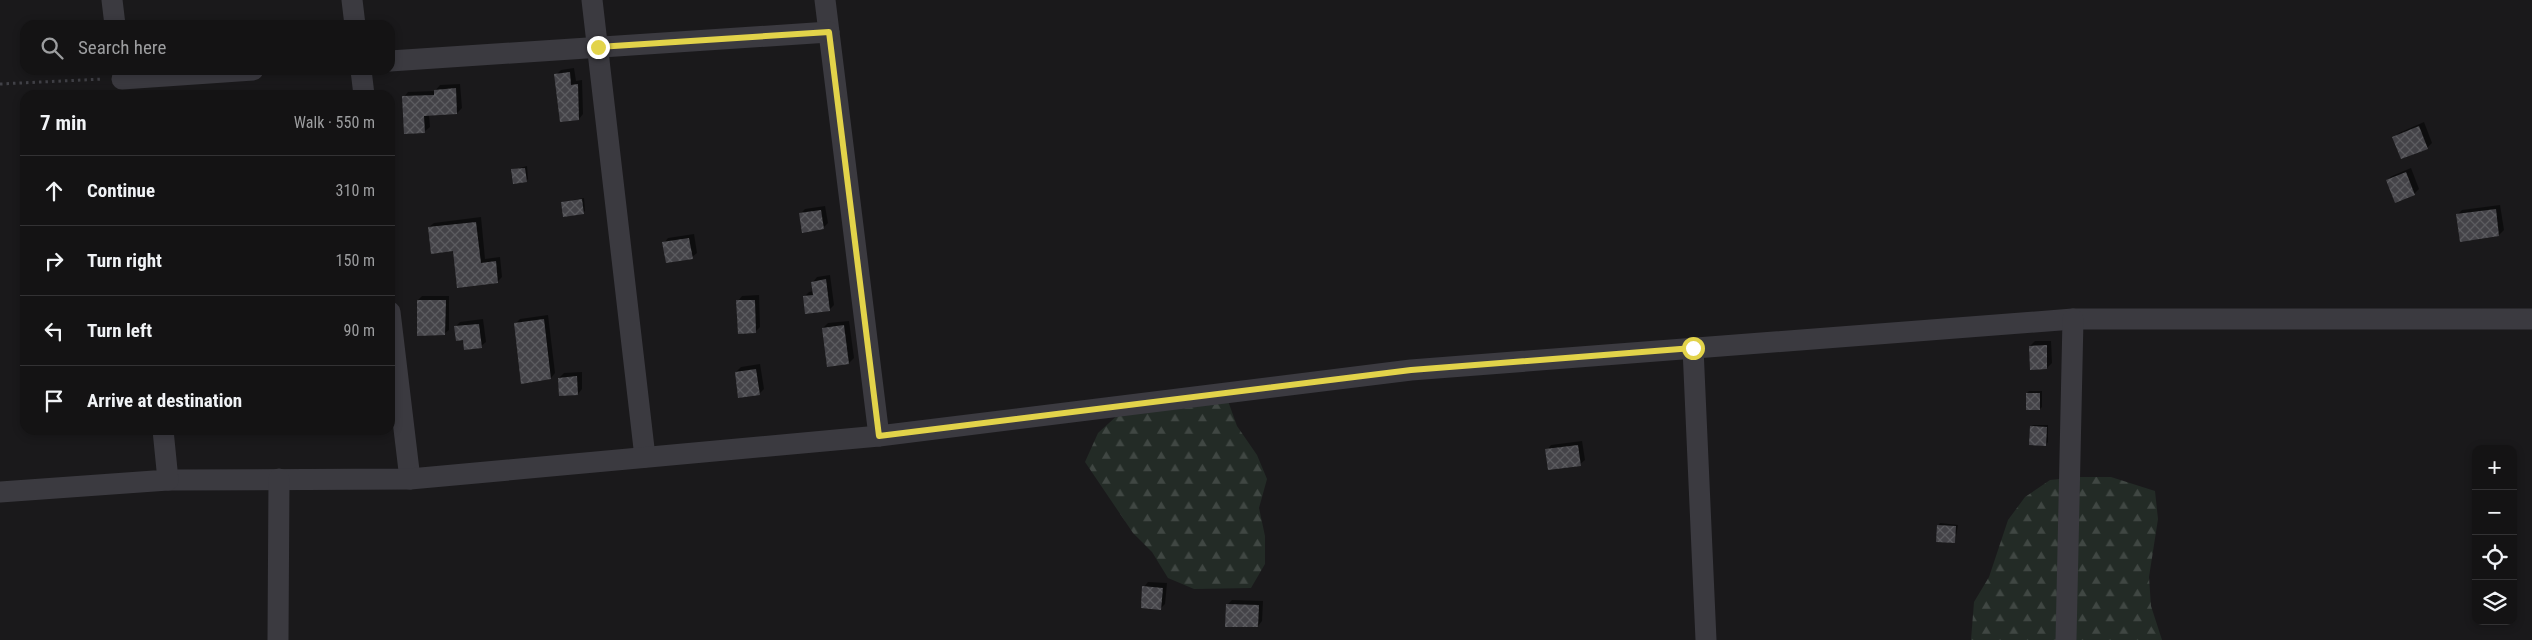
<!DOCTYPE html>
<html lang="en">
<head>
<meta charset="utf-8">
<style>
	body { margin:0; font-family:"Roboto Condensed",sans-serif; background:#212022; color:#f1f3f6 }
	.controls { position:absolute; right:15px; bottom:15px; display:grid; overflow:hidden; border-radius:10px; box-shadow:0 2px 8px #0003 }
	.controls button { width:45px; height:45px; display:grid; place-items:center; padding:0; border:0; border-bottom:1px solid #333234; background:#141314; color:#f1f3f6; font:25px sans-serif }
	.stop { position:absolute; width:15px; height:15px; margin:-11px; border:4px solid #e2d34a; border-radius:50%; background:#fff }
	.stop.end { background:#e2d34a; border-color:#fff; box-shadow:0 1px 5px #0008 }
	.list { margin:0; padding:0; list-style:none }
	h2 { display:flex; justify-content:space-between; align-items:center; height:65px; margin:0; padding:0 20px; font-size:21px }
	h2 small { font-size:16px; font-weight:400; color:#9d9ea0 }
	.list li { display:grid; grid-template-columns:32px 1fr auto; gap:15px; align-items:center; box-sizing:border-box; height:70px; padding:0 20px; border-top:1px solid #333234 }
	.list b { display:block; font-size:19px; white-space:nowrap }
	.list em { font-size:16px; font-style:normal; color:#9d9ea0 }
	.icon { flex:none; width:28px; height:28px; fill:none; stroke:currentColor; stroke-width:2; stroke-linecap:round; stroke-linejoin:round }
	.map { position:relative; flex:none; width:2532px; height:640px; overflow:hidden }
	.search { position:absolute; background:#141314; box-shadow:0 2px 8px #0003; left:20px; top:20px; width:375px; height:55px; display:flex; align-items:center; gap:12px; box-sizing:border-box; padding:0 18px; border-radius:15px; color:#9d9ea0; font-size:19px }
	.panel { position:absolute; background:#141314; box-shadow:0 2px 8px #0003; left:20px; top:90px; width:375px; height:345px; border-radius:15px }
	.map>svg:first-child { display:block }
	.forest { fill:url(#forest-firs) }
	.shadow { fill:#0007 }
	.building { fill:url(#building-cross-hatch) }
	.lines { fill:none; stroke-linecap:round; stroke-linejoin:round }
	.path { stroke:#414147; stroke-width:3; stroke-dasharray:2.5 4; stroke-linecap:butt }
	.minor { stroke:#3b3a40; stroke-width:21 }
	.route { stroke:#e2d34a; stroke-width:6 }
</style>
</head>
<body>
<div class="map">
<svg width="2532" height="640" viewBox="0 0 2532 640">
	<defs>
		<pattern id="forest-firs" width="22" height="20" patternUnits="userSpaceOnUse" patternTransform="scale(1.25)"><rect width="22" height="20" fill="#232b26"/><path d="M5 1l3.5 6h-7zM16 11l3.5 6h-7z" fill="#404743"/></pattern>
		<pattern id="building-cross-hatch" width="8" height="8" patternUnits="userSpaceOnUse" patternTransform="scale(1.25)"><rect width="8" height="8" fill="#444348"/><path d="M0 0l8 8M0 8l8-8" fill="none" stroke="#5c5c60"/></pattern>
	</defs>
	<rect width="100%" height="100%" fill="#1a191b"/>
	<g class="forest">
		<path d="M1228,401L1237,426L1257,455L1267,479L1259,508L1265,536V564L1251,588L1194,589L1168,578L1152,552L1133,533L1085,462L1098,433L1120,413Z"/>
		<path d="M2079,477H2111L2155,491L2158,519L2149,577L2151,606L2162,640H1971L1974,602L1989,577L2008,520L2025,497L2050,480Z"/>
	</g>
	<g class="shadow">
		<path d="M574,68L576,81L582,80L583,114L579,119L556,75L561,70Z"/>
		<path d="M460,84L462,108L457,113L429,115L430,127L425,131L404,97L408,92L435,91L440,85Z"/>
		<path d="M2424,122L2432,143L2427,148L2394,137L2399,133Z"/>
		<path d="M527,166L528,179L526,181L512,170Z"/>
		<path d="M2411,168L2419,189L2414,194L2387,180L2392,176Z"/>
		<path d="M584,198L585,211L583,213L562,202Z"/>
		<path d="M2500,205L2504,230L2499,235L2461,240L2457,215L2462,210Z"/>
		<path d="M825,206L828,223L823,228L800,214L805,209Z"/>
		<path d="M481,217L485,259L500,257L502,277L497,282L454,250L429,227L434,223Z"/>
		<path d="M694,234L697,253L692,257L664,243L668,238Z"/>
		<path d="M830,275L834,305L829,310L804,297L809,292L814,291L813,282L817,277Z"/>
		<path d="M759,295L760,327L755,332L738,301L742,296Z"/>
		<path d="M422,296H449V330L445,333L418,300Z"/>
		<path d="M548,315L555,373L551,378L515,324L520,319Z"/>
		<path d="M483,319L486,342L481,346L464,339L455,327L460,322Z"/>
		<path d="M849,321L854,358L849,363L823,328L828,323Z"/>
		<path d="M2035,341H2051L2052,363L2047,368L2030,346Z"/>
		<path d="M760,364L764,389L759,394L736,372L741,367Z"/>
		<path d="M582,372V389L578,394L559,378L564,373Z"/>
		<path d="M2029,391H2042V407L2040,409L2027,393Z"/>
		<path d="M2033,425H2048V442L2046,445L2031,427Z"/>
		<path d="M1582,441L1585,460L1580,464L1547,450L1551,445Z"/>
		<path d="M1940,523L1958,525L1955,542L1938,526Z"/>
		<path d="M1148,582L1167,583L1165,604L1160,609L1144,587Z"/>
		<path d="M1232,600L1263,601L1262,621L1258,626L1227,605Z"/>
	</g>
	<g class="building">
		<path d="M570,72L571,85L578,84L579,120L560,122L554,74Z"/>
		<path d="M456,88L457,114L424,116L425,133L404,134L402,96L434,95V90Z"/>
		<path d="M2419,126L2428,149L2401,159L2392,137Z"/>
		<path d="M525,168L527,182L513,184L511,169Z"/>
		<path d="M2406,172L2415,195L2395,203L2386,180Z"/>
		<path d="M582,199L584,214L563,217L561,202Z"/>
		<path d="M2496,209L2499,236L2460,242L2456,214Z"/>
		<path d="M821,210L824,229L802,233L799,213Z"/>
		<path d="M476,222L481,263L496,261L498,283L457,288L453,251L431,254L428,227Z"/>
		<path d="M689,238L693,259L666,263L662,242Z"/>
		<path d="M826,279L830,311L805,314L803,296L813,295L811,282Z"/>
		<path d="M417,300H446L445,335L417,336Z"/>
		<path d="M736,300H755L756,333L738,334Z"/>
		<path d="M544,319L551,379L521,384L514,323Z"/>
		<path d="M479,324L482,348L464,350L463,340L456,341L454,326Z"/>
		<path d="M844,325L849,364L827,367L822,328Z"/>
		<path d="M2047,345V369L2030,370L2029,346Z"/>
		<path d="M756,369L760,395L738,398L735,372Z"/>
		<path d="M577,376L578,395L559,396L558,378Z"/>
		<rect x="2026" y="393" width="14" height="17"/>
		<path d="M2030,426L2047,427L2046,446L2029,445Z"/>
		<path d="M1578,445L1581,466L1548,470L1545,449Z"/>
		<path d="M1937,525L1956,526L1955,543L1936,542Z"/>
		<path d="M1142,586L1163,588L1161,610L1141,608Z"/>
		<path d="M1226,604L1259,605L1258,627H1225Z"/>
	</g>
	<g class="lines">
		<path class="path" d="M0,84L103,79"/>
		<g class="minor">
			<path d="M112,0L115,25"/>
			<path d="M352,0L355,25"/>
			<path d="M592,0L645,457"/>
			<path d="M825,0L879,436"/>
			<path d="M390,61L829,32"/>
			<path d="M361,70L364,95"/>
			<path d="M122,79L253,70"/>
			<path d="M390,312L410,479"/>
			<path d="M1693,348L1706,640"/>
			<path d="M168,480L410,479L879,436L1411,370L2073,319H2532"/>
			<path d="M0,492L168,480L163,430"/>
			<path d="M278,640L279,479"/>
			<path d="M2066,640L2073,319"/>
		</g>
	</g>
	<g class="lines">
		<path class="route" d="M598,47L829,32L879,436L1411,370L1693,348"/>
	</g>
</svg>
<div class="controls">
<button>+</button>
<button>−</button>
<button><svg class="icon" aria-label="locate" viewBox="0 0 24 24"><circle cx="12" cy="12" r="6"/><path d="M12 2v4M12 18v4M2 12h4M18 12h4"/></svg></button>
<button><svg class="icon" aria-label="layers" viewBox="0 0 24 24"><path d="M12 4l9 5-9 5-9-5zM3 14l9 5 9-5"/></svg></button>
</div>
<div class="stop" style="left:1693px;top:348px"></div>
<div class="stop end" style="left:598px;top:47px"></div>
<div class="search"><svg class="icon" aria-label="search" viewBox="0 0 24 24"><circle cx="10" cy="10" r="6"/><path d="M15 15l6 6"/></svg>Search here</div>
<section class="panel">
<h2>7 min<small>Walk · 550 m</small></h2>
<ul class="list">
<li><svg class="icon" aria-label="ahead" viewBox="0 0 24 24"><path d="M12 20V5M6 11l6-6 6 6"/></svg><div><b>Continue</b></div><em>310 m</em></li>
<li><svg class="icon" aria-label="right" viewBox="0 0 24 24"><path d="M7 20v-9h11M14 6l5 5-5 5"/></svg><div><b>Turn right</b></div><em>150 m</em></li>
<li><svg class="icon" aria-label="left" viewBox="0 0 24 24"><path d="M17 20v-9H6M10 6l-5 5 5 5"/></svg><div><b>Turn left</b></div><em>90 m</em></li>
<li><svg class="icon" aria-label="arrive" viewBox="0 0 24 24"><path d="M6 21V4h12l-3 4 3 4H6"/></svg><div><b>Arrive at destination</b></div></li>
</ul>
</section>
</div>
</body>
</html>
